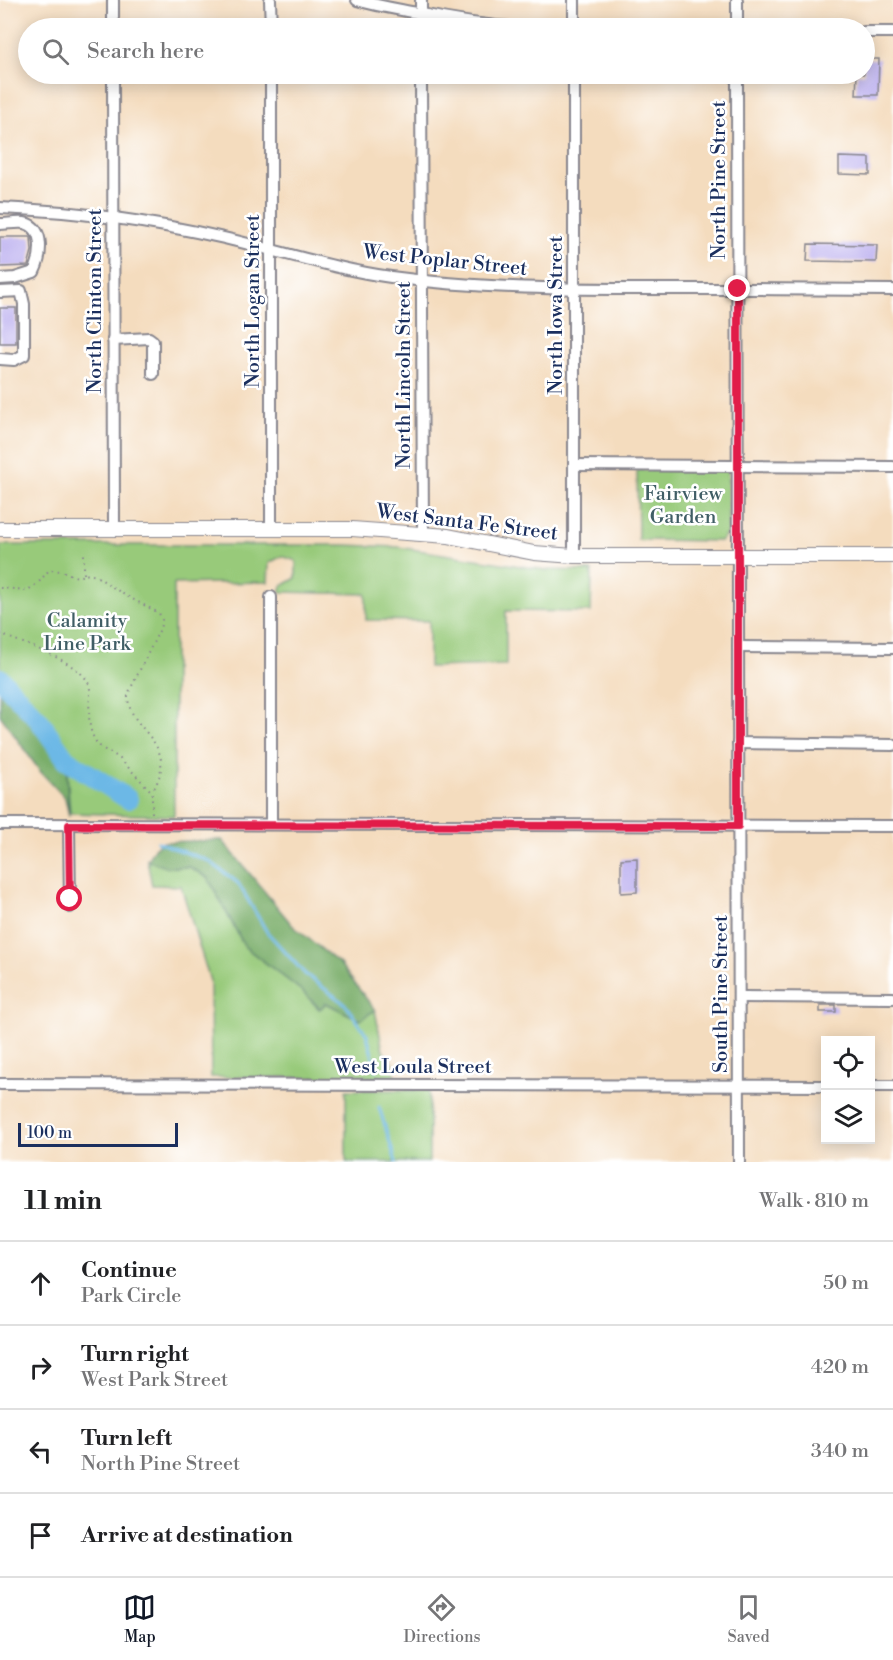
<!DOCTYPE html>
<html lang="en">
<head>
<meta charset="utf-8">
<style>
	body { margin:0; font-family:"Libre Bodoni",serif; background:#f2f2f2; color:#202124 }
	.controls { position:absolute; right:18px; bottom:18px; display:grid; overflow:hidden; border-radius:0px; box-shadow:0 3px 15px #0003 }
	.controls button { width:54px; height:54px; display:grid; place-items:center; padding:0; border:0; border-bottom:2px solid #e0e0e0; background:#fff; color:#202124; font:30px sans-serif }
	.scale { position:absolute; left:18px; bottom:15px; width:160px; box-sizing:border-box; padding-left:6px; border:3px solid #1b2f5e; border-top:0; font-size:16px; line-height:21px; white-space:nowrap; color:#1b2f5e; -webkit-text-stroke:4px #fff; paint-order:stroke }
	.stop { position:absolute; width:18px; height:18px; margin:-14px; border:4px solid #e11d48; border-radius:50%; background:#fff }
	.stop.end { background:#e11d48; border-color:#fff; box-shadow:0 2px 6px #0008 }
	.list { margin:0; padding:0; list-style:none }
	h2 { display:flex; justify-content:space-between; align-items:center; height:78px; margin:0; padding:0 24px; font-size:26px }
	h2 small { font-size:20px; font-weight:400; color:#757577 }
	.list li { display:grid; grid-template-columns:39px 1fr auto; gap:18px; align-items:center; box-sizing:border-box; height:84px; padding:0 24px; border-top:2px solid #e0e0e0 }
	.list b { display:block; font-size:22px; white-space:nowrap }
	.list p { margin:0; font-size:20px; white-space:nowrap; color:#757577 }
	.list em { font-size:20px; font-style:normal; color:#757577 }
	.icon { flex:none; width:33px; height:33px; fill:none; stroke:currentColor; stroke-width:2; stroke-linecap:round; stroke-linejoin:round }
	.map { position:relative; flex:none; width:893px; height:1162px; overflow:hidden }
	.search { position:absolute; background:#fff; box-shadow:0 3px 15px #0003; left:18px; right:18px; top:18px; height:66px; display:flex; align-items:center; gap:15px; box-sizing:border-box; padding:0 21px; border-radius:33px; color:#757577; font-size:22px }
	.sheet { height:414px; background:#fff }
	nav { display:flex; justify-content:space-around; align-items:center; box-sizing:border-box; height:84px; border-top:2px solid #e0e0e0; background:#fff; font-size:16px; color:#757577 }
	nav a { display:grid; justify-items:center; gap:3px }
	nav .on { color:#111827 }
	.map>svg:first-child { display:block }
	.green { fill:#98ca7a; stroke:#5a7c6c; stroke-width:1.5 }
	.forest { fill:#7aae6a; stroke:#4a6e64; stroke-width:1.5 }
	.lines { fill:none; stroke-linecap:round; stroke-linejoin:round }
	.stream { stroke:#6cb8e6; stroke-width:3 }
	.river { stroke:#6cb8e6; stroke-width:20 }
	.building { fill:#b7aaee }
	.minor-casing { stroke:#88868e; stroke-width:14 }
	.major-casing { stroke:#88868e; stroke-width:16 }
	.path { stroke:#88868e; stroke-width:2; stroke-dasharray:1.5 4.5; stroke-linecap:butt }
	.minor { stroke:#fff; stroke-width:10 }
	.major { stroke:#fff; stroke-width:14 }
	.route { stroke:#e11d48; stroke-width:8 }
	.labels { text-anchor:middle; dominant-baseline:central; stroke-width:5; stroke-linejoin:round; paint-order:stroke }
	.street-label { font-size:20px; fill:#1b2f5e; stroke:#fff }
	.park-label { font-size:20px; fill:#405e66; stroke:#fff }
</style>
</head>
<body>
<div class="map">
<svg width="893" height="1162" viewBox="0 0 893 1162">
	<rect width="100%" height="100%" fill="#fff"/>
	<filter id="ink" filterUnits="userSpaceOnUse"><feTurbulence type="fractalNoise" baseFrequency=".0167" numOctaves="2"/><feDisplacementMap in="SourceGraphic" scale="12" xChannelSelector="R" yChannelSelector="G"/><feConvolveMatrix kernelMatrix="1 2 1 2 8 2 1 2 1" color-interpolation-filters="sRGB"/></filter>
	<filter id="wash" filterUnits="userSpaceOnUse"><feTurbulence type="fractalNoise" baseFrequency=".008" numOctaves="4" result="noise"/><feDisplacementMap in="SourceGraphic" scale="24" xChannelSelector="R" yChannelSelector="G"/><feGaussianBlur stdDeviation="1.35" result="paint"/><feColorMatrix in="noise" values="0 0 0 0 0 0 0 0 0 0 0 0 0 0 0 0 0 1.4 0 .05"/><feComposite in="paint" operator="in"/></filter>
	<g filter="url(#wash)">
		<rect width="100%" height="100%" fill="#f4dcbe"/>
		<g class="green">
			<path d="M637,470H728V532L721,541L638,540Z"/>
			<path d="M0,545H343L398,547L546,570L592,571L591,612L506,611V665L429,667V621L366,620V594L280,592L282,586L296,578V561L282,556L269,563L268,582L174,584V816L70,813L66,759L39,720L0,678Z"/>
			<path d="M147,860L166,867H190L208,878L245,947L302,991L319,1009L326,1003L360,1020L375,1010L383,1051L394,1065L395,1078L211,1077L210,981L181,886L152,885Z"/>
			<rect x="346" y="1090" width="83" height="72"/>
		</g>
		<g class="forest">
			<path d="M0,678L39,720L66,759L69,816L65,798L39,770L0,715Z"/>
			<path d="M222,840L293,926L340,964L375,1010L360,1020L326,1003L320,1009L302,991L245,947L208,878L190,867H166L147,860L155,847L164,842Z"/>
		</g>
		<g class="lines">
			<g class="stream">
				<path d="M157,842L209,861L238,883L267,932L305,974L345,1004L367,1035L376,1070"/>
				<path d="M379,1107L396,1162"/>
			</g>
			<path class="river" d="M0,678L39,720L66,759L128,799"/>
		</g>
		<g id="blocks">
			<g class="building">
				<path d="M864,59H879L878,95H856L857,74H864Z"/>
				<path d="M839,157L870,158V175L839,174Z"/>
				<path d="M0,237H31L32,251L28,266L0,267Z"/>
				<path d="M808,244L877,245L876,262L807,261Z"/>
				<rect x="0" y="308" width="16" height="35"/>
				<path d="M637,858V892L621,893V859Z"/>
				<rect x="820" y="1005" width="16" height="7"/>
			</g>
		</g>
	</g>
	<g filter="url(#ink)">
		<use href="#blocks" fill-opacity="0" stroke="#88868e" stroke-width="1.5"/>
		<g class="lines">
			<defs>
				<g id="minor">
					<path d="M270,0L271,28"/>
					<path d="M357,0C377,6 397,9 417,13C454,21 492,27 530,28"/>
					<path d="M421,0V28"/>
					<path d="M737,0V28"/>
					<path d="M113,28V0"/>
					<path d="M574,28V0"/>
					<path d="M864,32H893"/>
					<path d="M113,74L114,529"/>
					<path d="M271,74V528"/>
					<path d="M421,74L423,533"/>
					<path d="M737,74L739,1162"/>
					<path d="M0,208C75,211 150,221 224,238C280,251 334,269 391,277C480,289 569,289 658,289C736,289 815,289 893,290"/>
					<path d="M0,224C7,224 17,222 24,223C46,227 41,258 34,272L15,278L0,279"/>
					<path d="M0,292L21,291L24,304V355L14,360L0,359"/>
					<path d="M113,340L149,338L153,341V374"/>
					<path d="M574,465L893,467"/>
					<path d="M574,556V74"/>
					<path d="M738,647L893,648"/>
					<path d="M738,743L893,745"/>
					<path d="M0,824L893,826"/>
					<path d="M69,824L70,907"/>
					<path d="M271,824V597"/>
					<path d="M739,997L893,998"/>
					<path d="M0,1084L826,1086"/>
					<path d="M870,1086H893"/>
				</g>
				<path id="major" d="M0,529H352L448,536L534,553L574,556H893"/>
			</defs>
			<use href="#minor" class="minor-casing"/>
			<use href="#major" class="major-casing"/>
			<g class="path">
				<path d="M84,574V550"/>
				<path d="M0,588L28,590L39,582L49,570L62,571L77,577L89,574L96,576L123,594L159,613L162,620L160,629L128,694C126,732 183,741 152,792"/>
				<path d="M0,634C21,643 90,664 90,690C90,706 86,725 95,740C100,750 112,752 120,759C131,770 141,781 152,792V814"/>
			</g>
			<use href="#minor" class="minor"/>
			<use href="#major" class="major"/>
		</g>
	</g>
	<g class="lines" filter="url(#ink)">
		<path class="route" d="M70,899L69,825L738,826V289"/>
	</g>
	<g class="labels">
		<g class="street-label">
			<text transform="translate(719 180) rotate(-90)">North Pine Street</text>
			<text transform="translate(445 261) rotate(6)">West Poplar Street</text>
			<text transform="translate(95 301) rotate(-90)">North Clinton Street</text>
			<text transform="translate(253 301) rotate(-90)">North Logan Street</text>
			<text transform="translate(556 315) rotate(-90)">North Iowa Street</text>
			<text transform="translate(404 375) rotate(-90)">North Lincoln Street</text>
			<text transform="translate(467 523) rotate(7)">West Santa Fe Street</text>
			<text transform="translate(721 994) rotate(-90)">South Pine Street</text>
			<text x="413" y="1067">West Loula Street</text>
		</g>
		<g class="park-label">
			<text x="683" y="494">Fairview<tspan x="683" dy="23">Garden</tspan></text>
			<text x="87" y="621">Calamity<tspan x="87" dy="23">Line Park</tspan></text>
		</g>
	</g>
</svg>
<div class="controls">
<button><svg class="icon" aria-label="locate" viewBox="0 0 24 24"><circle cx="12" cy="12" r="6"/><path d="M12 2v4M12 18v4M2 12h4M18 12h4"/></svg></button>
<button><svg class="icon" aria-label="layers" viewBox="0 0 24 24"><path d="M12 4l9 5-9 5-9-5zM3 14l9 5 9-5"/></svg></button>
</div>
<div class="scale">100 m</div>
<div class="stop" style="left:70px;top:899px"></div>
<div class="stop end" style="left:738px;top:289px"></div>
<div class="search"><svg class="icon" aria-label="search" viewBox="0 0 24 24"><circle cx="10" cy="10" r="6"/><path d="M15 15l6 6"/></svg>Search here</div>
</div>
<section class="sheet">
<h2>11 min<small>Walk · 810 m</small></h2>
<ul class="list">
<li><svg class="icon" aria-label="ahead" viewBox="0 0 24 24"><path d="M12 20V5M6 11l6-6 6 6"/></svg><div><b>Continue</b><p>Park Circle</p></div><em>50 m</em></li>
<li><svg class="icon" aria-label="right" viewBox="0 0 24 24"><path d="M7 20v-9h11M14 6l5 5-5 5"/></svg><div><b>Turn right</b><p>West Park Street</p></div><em>420 m</em></li>
<li><svg class="icon" aria-label="left" viewBox="0 0 24 24"><path d="M17 20v-9H6M10 6l-5 5 5 5"/></svg><div><b>Turn left</b><p>North Pine Street</p></div><em>340 m</em></li>
<li><svg class="icon" aria-label="arrive" viewBox="0 0 24 24"><path d="M6 21V4h12l-3 4 3 4H6"/></svg><div><b>Arrive at destination</b></div></li>
</ul>
</section>
<nav>
<a class="on"><svg class="icon" aria-label="map" viewBox="0 0 24 24"><path d="M3 6l6-2 6 2 6-2v14l-6 2-6-2-6 2zM9 4v14M15 6v14"/></svg>Map</a>
<a><svg class="icon" aria-label="directions" viewBox="0 0 24 24"><path d="M12 3l9 9-9 9-9-9zM9 14v-3h6M13 9l2 2-2 2"/></svg>Directions</a>
<a><svg class="icon" aria-label="saved" viewBox="0 0 24 24"><path d="M7 4h10v16l-5-4-5 4z"/></svg>Saved</a>
</nav>
</body>
</html>
